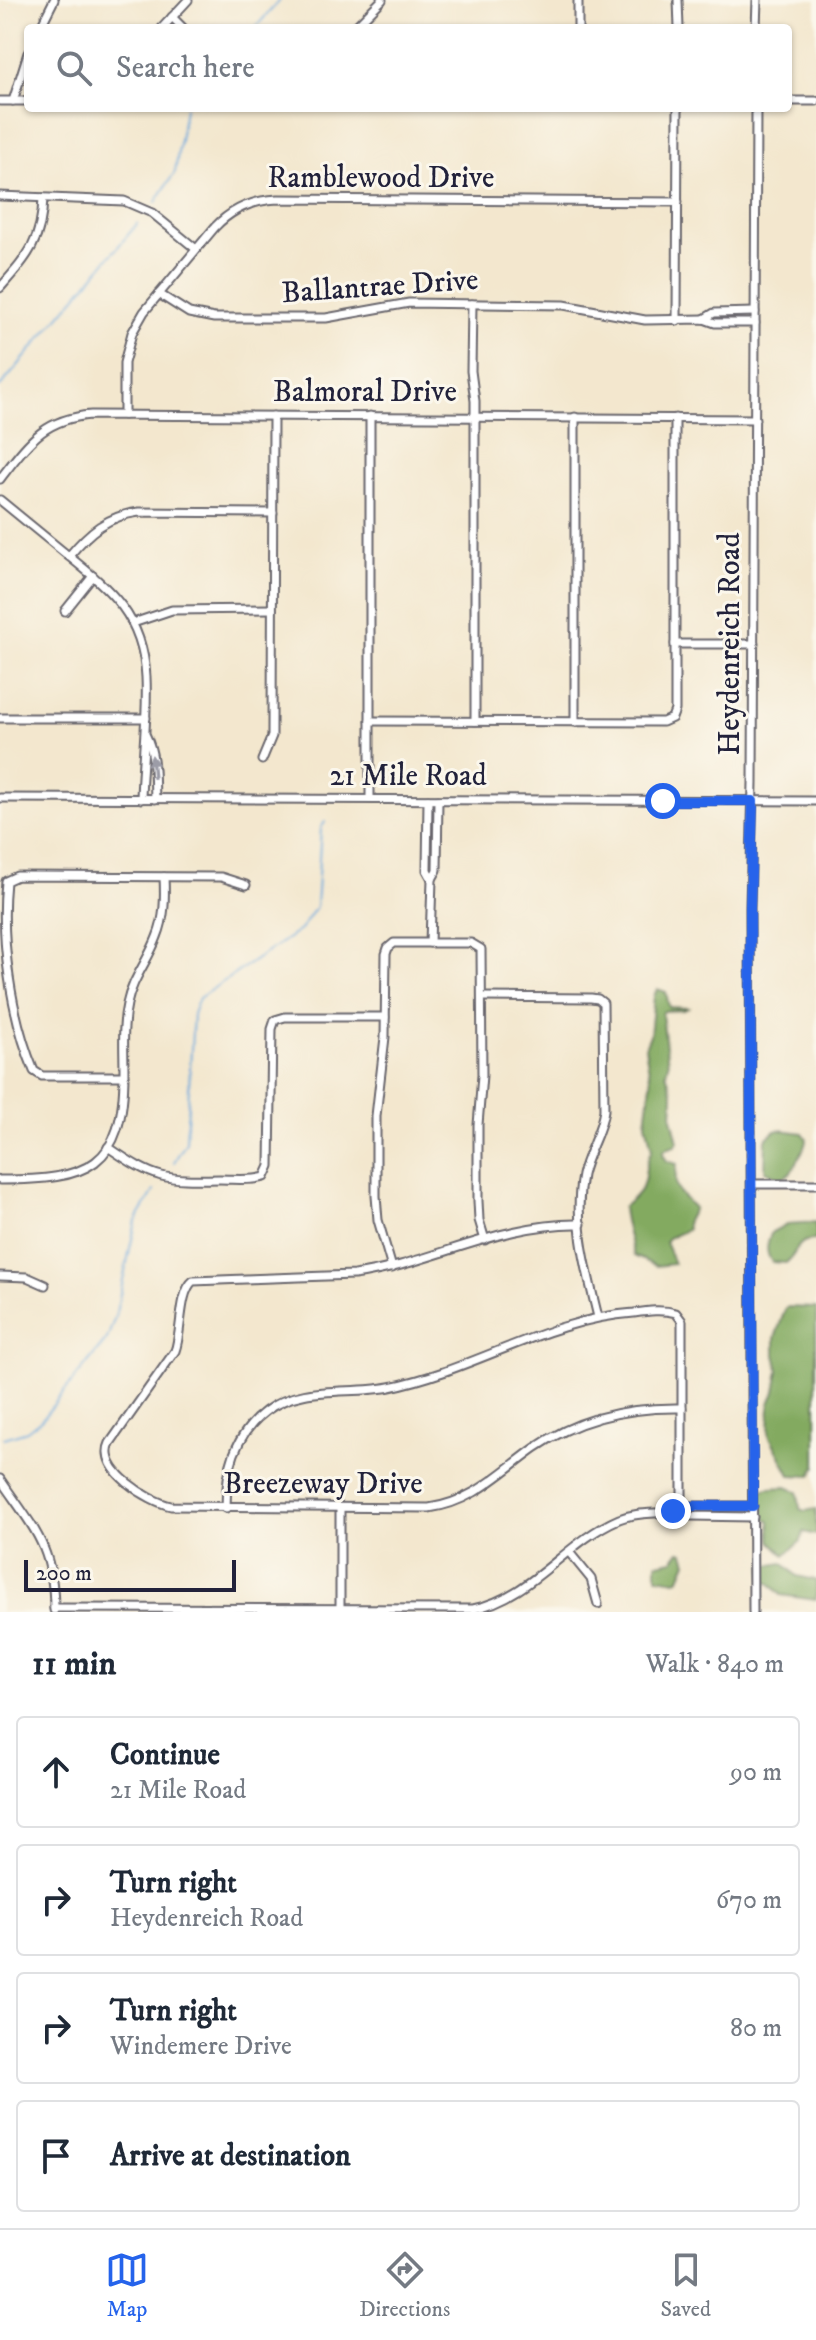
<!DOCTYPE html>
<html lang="en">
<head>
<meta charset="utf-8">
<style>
	body { margin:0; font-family:"IM FELL DW Pica",serif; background:#f2f2f3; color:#1f2937 }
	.scale { position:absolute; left:24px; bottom:20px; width:212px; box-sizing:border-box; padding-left:8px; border:4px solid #22223b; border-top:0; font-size:22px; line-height:28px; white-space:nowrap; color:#22223b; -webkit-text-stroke:6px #fbf7ec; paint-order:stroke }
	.stop { position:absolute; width:24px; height:24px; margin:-18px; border:6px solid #2563eb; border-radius:50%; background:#fff }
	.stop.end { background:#2563eb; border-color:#fff; box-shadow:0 2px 8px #0008 }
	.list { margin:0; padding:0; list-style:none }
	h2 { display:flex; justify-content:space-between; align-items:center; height:104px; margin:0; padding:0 32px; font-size:34px }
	h2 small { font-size:26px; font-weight:400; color:#747a83 }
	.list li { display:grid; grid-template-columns:52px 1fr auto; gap:24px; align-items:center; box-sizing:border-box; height:112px; margin:0 16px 16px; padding:0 16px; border:2px solid #e0e1e3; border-radius:8px }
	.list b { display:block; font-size:30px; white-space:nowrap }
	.list p { margin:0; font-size:26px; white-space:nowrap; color:#747a83 }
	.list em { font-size:26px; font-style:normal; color:#747a83 }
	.icon { flex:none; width:44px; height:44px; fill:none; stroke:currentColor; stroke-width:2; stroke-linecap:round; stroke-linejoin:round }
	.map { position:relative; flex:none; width:816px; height:1612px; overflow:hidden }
	.search { position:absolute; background:#fff; box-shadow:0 2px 6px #0004; left:24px; right:24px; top:24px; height:88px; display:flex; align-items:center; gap:20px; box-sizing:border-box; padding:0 28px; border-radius:8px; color:#747a83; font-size:30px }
	.sheet { height:616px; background:#fff }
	nav { display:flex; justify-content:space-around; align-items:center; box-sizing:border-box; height:112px; border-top:2px solid #e0e1e3; background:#fff; font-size:22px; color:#747a83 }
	nav a { display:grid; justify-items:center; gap:4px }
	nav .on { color:#2563eb }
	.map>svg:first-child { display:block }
	.forest { fill:#83aa61; stroke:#52664e; stroke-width:2 }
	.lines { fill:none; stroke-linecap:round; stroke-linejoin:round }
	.stream { stroke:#69a7db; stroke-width:2 }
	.minor-casing { stroke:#6b676e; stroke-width:11 }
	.minor { stroke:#fff; stroke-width:7 }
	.oneway { fill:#9c9ca7 }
	.route { stroke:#2563eb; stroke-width:10 }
	.labels { text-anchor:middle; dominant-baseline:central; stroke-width:6; stroke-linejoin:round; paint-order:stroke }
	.street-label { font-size:30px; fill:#22223b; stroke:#fbf7ec }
</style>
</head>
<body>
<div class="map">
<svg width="816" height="1612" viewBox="0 0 816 1612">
	<rect width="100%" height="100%" fill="#fbf7ec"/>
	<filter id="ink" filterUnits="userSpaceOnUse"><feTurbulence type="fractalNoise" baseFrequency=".0125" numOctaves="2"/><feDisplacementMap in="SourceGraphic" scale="16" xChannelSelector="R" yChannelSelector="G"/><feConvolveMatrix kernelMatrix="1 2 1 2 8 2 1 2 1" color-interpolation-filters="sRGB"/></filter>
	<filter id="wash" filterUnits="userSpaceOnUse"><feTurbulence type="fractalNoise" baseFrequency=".006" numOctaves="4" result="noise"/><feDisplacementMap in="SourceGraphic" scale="32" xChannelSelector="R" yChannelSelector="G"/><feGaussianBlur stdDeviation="1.8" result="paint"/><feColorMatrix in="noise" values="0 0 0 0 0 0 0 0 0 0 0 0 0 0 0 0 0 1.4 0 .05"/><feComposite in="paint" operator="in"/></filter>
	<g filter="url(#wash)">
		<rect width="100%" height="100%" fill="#f3e7ce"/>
		<g class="forest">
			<path d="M657,989L666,992L669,1007L688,1008L684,1010L664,1011L662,1014L668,1064L666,1073L673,1094L672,1118L678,1142L675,1146L665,1149L663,1154L667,1161L677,1164C673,1192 677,1190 694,1208L686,1223L687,1230L668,1238L665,1242L674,1264L656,1266L634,1256C630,1240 624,1224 623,1207C656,1181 638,1177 652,1149L646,1123L651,1083L645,1047L650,1035L654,996Z"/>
			<path d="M781,1130L803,1133L807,1139C804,1148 794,1174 784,1177C778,1179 770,1173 765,1171L766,1139L775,1131Z"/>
			<path d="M816,1222V1240C794,1240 800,1251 786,1263L772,1262C765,1253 766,1243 772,1232L787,1224Z"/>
			<path d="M786,1307L816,1308V1466L811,1476L790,1475L769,1435L770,1403L775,1392L779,1370L775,1355V1338Z"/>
			<path d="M769,1488L787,1487L798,1492L800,1509L805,1511L816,1509V1535L804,1532L801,1541L785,1555L771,1541L770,1521C757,1515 761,1504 762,1490Z"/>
			<path d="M680,1551L684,1552L687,1562L680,1578L676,1580L657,1577V1563L673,1560Z"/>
			<path d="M783,1563L797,1576L816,1580V1600L781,1595L771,1584L763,1580V1566Z"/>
		</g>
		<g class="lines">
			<g class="stream">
				<path d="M255,28L280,0"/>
				<path d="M156,202L175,172L185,108"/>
				<path d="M0,387L138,223"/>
				<path d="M174,1162L186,1142L193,1014L199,998L300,930L316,907L321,828L325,822"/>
				<path d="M4,1438L27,1431L42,1419L107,1339L115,1317L136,1221L154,1191"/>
			</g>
		</g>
	</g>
	<g filter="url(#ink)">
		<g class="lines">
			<defs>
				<g id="minor">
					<path d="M678,0L679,28"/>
					<path d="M172,17L183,28"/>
					<path d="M40,28L54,0"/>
					<path d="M162,28L188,0"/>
					<path d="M354,28L382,0"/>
					<path d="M578,28V0"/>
					<path d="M756,28L757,0"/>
					<path d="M0,101H28"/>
					<path d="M13,101L28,53"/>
					<path d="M788,101H816"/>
					<path d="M0,196L124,201L152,213L196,249"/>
					<path d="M0,288C28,256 42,241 43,198"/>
					<path d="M159,294L189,313L214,318H326L409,303L564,305L645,320L704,319L715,323H755"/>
					<path d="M472,304L471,371L475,401V721"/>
					<path d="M704,319L714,313L755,312"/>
					<path d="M677,321L678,108"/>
					<path d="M124,415V363L132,333L144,312L215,227C232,209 253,200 278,199L678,202"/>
					<path d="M370,416V799"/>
					<path d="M575,417V722"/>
					<path d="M0,479C28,443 43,419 91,415L755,419"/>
					<path d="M0,500C22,518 44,536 66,554C111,590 143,616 146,677C148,718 142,758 141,799"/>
					<path d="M69,556C89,532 107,516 139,512L273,513"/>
					<path d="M65,611L93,576"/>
					<path d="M133,623L172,610L272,609"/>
					<path d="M675,644H754"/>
					<path d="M0,718H146"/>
					<path d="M370,721L663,722L672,718L675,710V418"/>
					<path d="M146,736C156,756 154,777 155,799"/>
					<path d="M262,760L272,736L273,416"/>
					<path d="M0,798L816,801"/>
					<path d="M428,800L427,870L432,879"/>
					<path d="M430,943L432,879L437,870L438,800"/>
					<path d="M483,997L591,998L598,999L603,1003L604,1110C601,1134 587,1152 582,1175C573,1223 587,1271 598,1317"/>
					<path d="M124,1076H42L34,1071C11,1016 0,940 6,881L17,876L221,877L246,885"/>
					<path d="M108,1147C156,1180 163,1180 220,1179C235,1179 251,1181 265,1177L270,1166L272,1029L275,1020L285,1017H385"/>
					<path d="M0,1180C88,1180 124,1168 124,1072C124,1049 122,1026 127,1004C132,979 148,961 157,937C165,918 165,897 164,877"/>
					<path d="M752,1184H816"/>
					<path d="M581,1224C502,1222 431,1264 354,1275L193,1281C179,1292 182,1333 175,1351L110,1443C97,1470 149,1501 171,1506L429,1508C473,1502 500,1473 535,1448C579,1417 629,1407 682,1408"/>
					<path d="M392,1268L378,1220L376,1196V1116L385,1037L386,954L388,948L394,943H471L481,949L482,1075L478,1125V1201L479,1220L485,1240"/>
					<path d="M0,1276L27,1277L45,1285"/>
					<path d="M0,1479C34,1529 54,1547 54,1610"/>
					<path d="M226,1508C226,1470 234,1435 266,1411C301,1384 349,1395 390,1387C474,1370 547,1319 634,1313C648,1311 662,1309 676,1313L682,1321V1511"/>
					<path d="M682,1511L691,1516L753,1517"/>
					<path d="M569,1552L591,1579L598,1604"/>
					<path d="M54,1608L473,1609C532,1597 565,1542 619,1519C642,1509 670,1517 691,1506H753"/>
					<path d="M340,1609V1508"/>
					<path d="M753,1612L750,908L753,783L756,108"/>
				</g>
			</defs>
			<use href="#minor" class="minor-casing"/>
			<use href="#minor" class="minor"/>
		</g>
		<defs><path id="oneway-solid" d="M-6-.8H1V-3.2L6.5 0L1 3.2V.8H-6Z" transform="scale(2)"/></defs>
		<use class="oneway" href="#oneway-solid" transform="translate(153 767) rotate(-95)"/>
	</g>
	<g class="lines" filter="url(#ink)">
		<path class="route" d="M663,801H753L750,908L753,1506H691L682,1511H673"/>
	</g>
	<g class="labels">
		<g class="street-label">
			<text x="381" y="178">Ramblewood Drive</text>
			<text transform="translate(380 287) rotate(-4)">Ballantrae Drive</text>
			<text x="365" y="392">Balmoral Drive</text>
			<text transform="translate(730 644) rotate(-90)">Heydenreich Road</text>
			<text x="408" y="776">21 Mile Road</text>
			<text x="323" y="1484">Breezeway Drive</text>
		</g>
	</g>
</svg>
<div class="scale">200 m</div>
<div class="stop" style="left:663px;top:801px"></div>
<div class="stop end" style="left:673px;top:1511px"></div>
<div class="search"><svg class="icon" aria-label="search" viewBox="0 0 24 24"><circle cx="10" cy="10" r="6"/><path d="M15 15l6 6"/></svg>Search here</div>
</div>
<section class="sheet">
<h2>11 min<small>Walk · 840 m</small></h2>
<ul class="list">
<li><svg class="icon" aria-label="ahead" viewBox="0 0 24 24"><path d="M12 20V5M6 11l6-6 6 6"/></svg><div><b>Continue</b><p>21 Mile Road</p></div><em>90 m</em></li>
<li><svg class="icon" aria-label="right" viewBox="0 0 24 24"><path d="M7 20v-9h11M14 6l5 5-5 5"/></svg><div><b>Turn right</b><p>Heydenreich Road</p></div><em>670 m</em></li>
<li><svg class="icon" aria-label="right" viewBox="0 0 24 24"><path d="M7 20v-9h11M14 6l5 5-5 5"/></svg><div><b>Turn right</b><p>Windemere Drive</p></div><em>80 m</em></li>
<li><svg class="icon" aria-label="arrive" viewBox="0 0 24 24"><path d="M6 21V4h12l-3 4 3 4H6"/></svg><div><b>Arrive at destination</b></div></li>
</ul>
</section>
<nav>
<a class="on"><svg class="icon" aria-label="map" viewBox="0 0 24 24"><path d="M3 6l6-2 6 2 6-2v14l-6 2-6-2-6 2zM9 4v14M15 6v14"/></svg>Map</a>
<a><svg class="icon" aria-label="directions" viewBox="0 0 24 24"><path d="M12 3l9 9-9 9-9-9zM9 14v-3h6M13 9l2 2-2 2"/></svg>Directions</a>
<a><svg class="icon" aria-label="saved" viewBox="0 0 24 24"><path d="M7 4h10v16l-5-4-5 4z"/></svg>Saved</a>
</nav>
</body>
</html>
